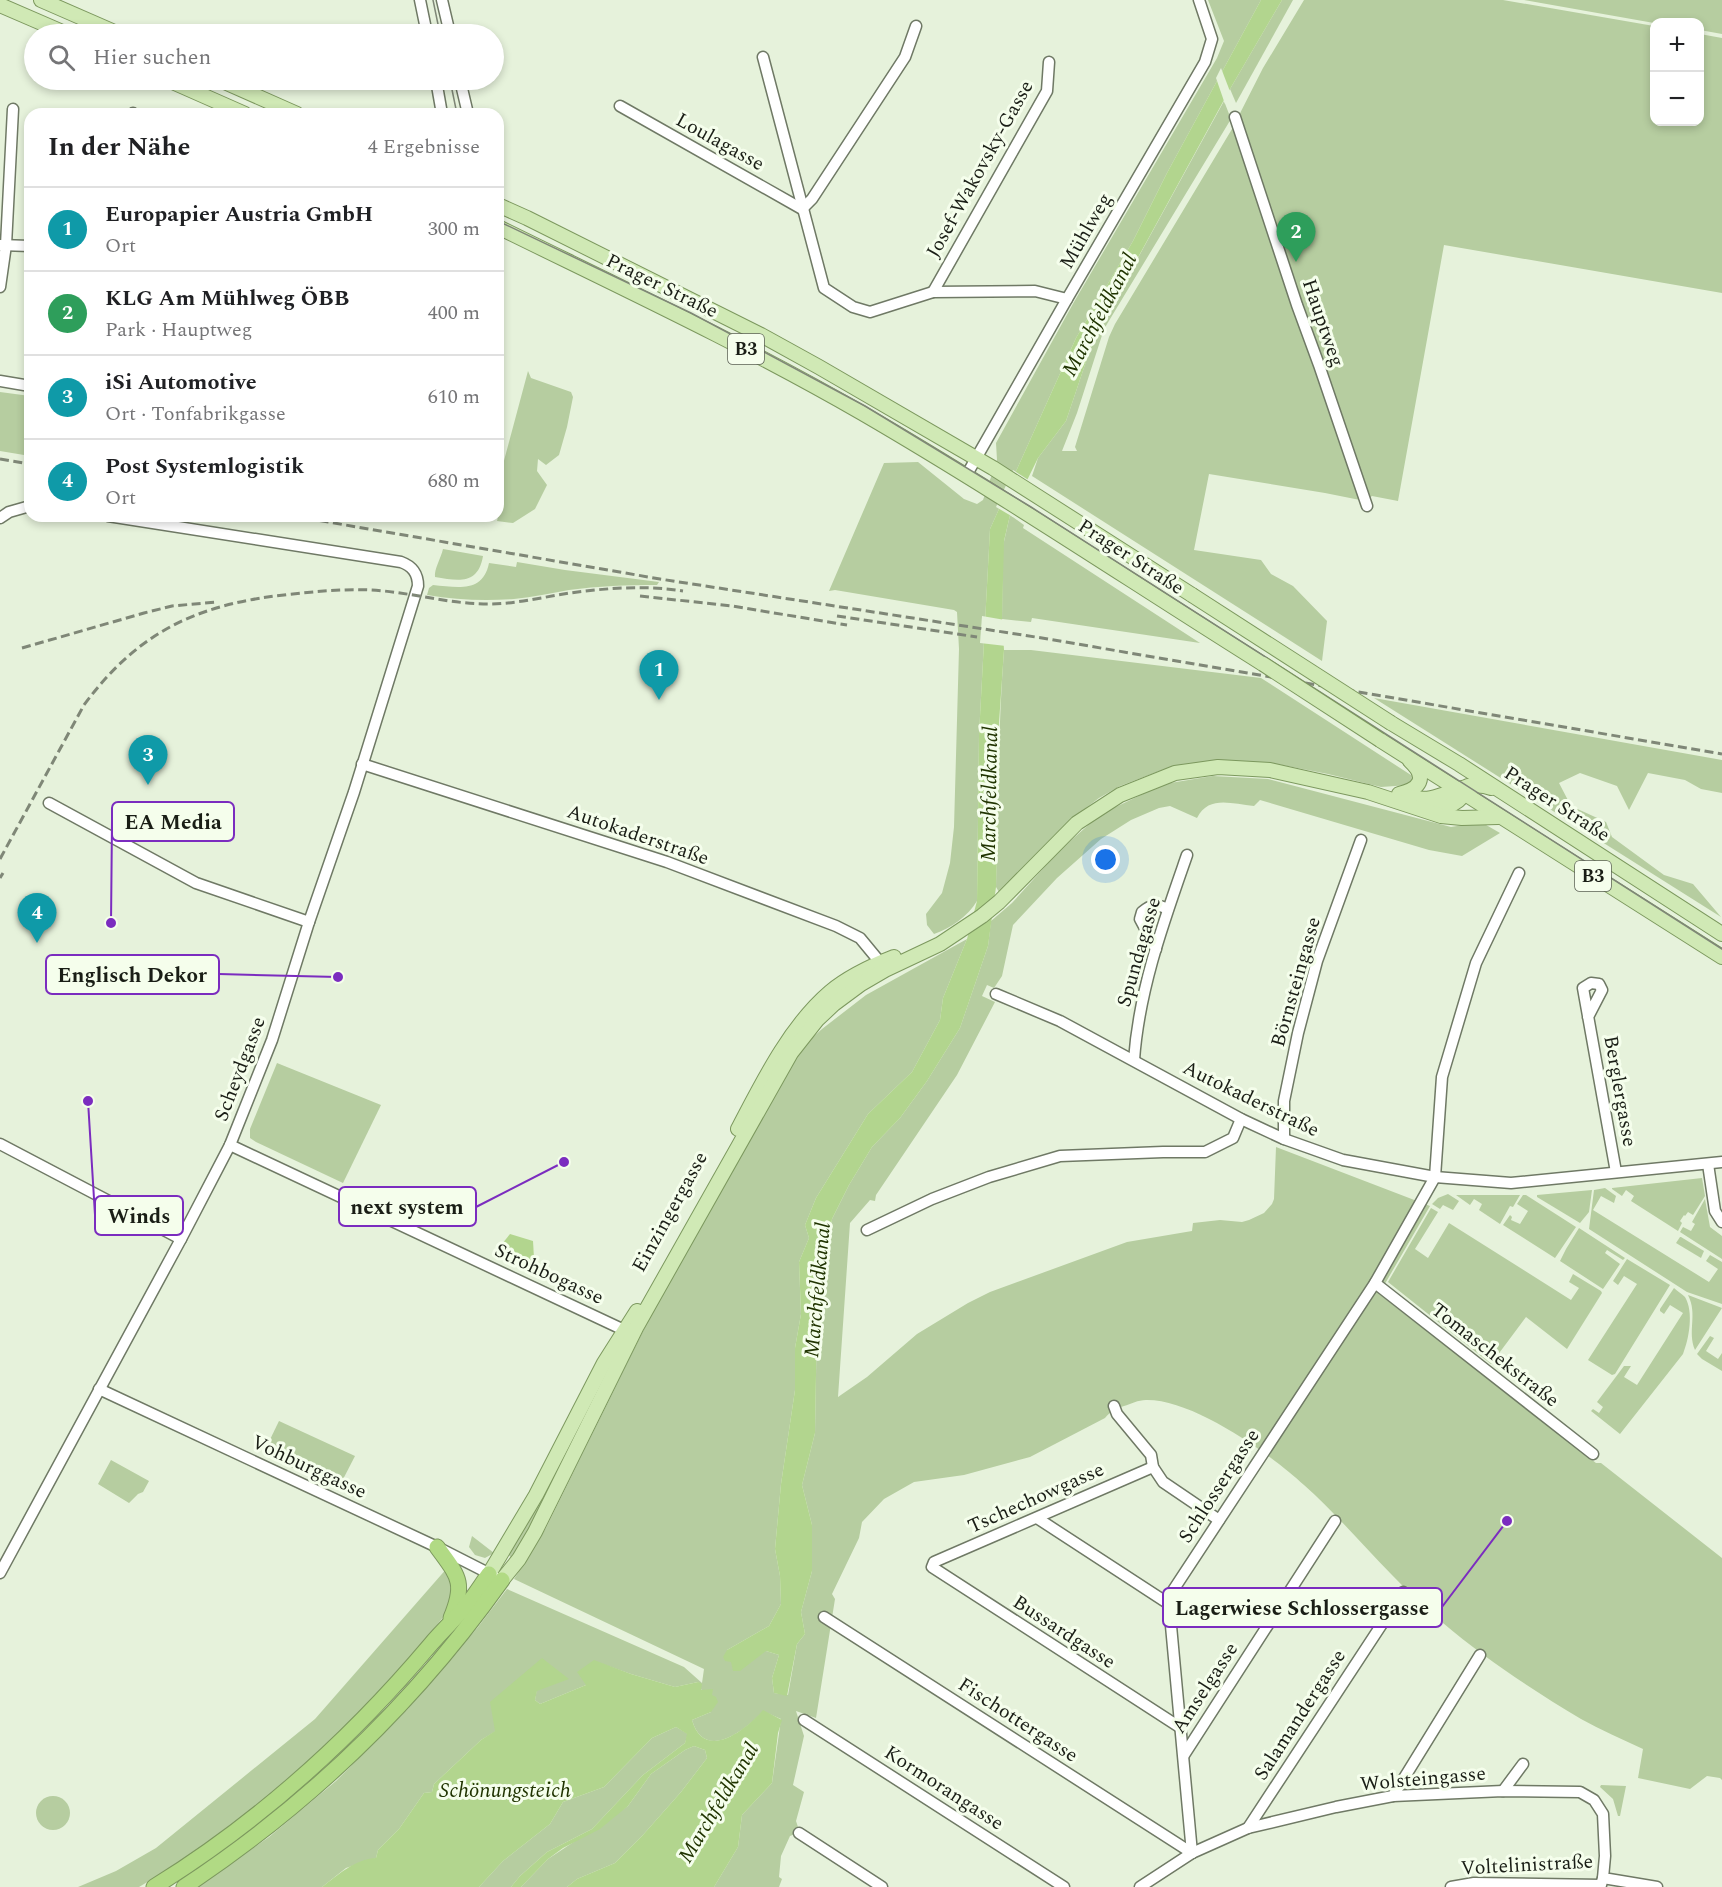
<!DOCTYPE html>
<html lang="de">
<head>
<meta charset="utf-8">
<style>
	body { margin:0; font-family:Spectral,serif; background:#f2f2f2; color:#202124 }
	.controls { position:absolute; right:18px; top:18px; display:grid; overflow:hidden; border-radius:12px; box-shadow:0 3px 9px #0003 }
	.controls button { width:54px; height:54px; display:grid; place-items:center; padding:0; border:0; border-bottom:2px solid #e0e0e0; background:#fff; color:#202124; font:30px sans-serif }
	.you { position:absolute; left:1106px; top:860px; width:21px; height:21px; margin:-15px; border:4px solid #fff; border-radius:50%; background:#1a73e8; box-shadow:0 0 0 9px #1a73e833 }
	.badge { display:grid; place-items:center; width:39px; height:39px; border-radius:50%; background:#6a6ae3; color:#fff; font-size:20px; font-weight:700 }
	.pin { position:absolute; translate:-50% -50px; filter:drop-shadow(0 2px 3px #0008) }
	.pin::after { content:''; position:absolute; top:32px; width:21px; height:18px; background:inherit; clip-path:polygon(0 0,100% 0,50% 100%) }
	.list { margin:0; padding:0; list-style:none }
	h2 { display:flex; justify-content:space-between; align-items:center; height:78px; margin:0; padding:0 24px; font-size:26px }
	h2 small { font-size:20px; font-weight:400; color:#757577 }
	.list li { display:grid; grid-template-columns:39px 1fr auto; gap:18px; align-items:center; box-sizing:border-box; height:84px; padding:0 24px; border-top:2px solid #e0e0e0 }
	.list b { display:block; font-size:22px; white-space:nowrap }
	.list p { margin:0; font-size:20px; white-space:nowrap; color:#757577 }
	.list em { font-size:20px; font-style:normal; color:#757577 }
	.icon { flex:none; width:33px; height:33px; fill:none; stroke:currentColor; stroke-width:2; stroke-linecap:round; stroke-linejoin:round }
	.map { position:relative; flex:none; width:1722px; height:1887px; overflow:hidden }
	.search { position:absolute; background:#fff; box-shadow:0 3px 9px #0003; left:24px; top:24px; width:480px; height:66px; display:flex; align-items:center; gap:15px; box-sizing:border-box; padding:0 21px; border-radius:33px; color:#757577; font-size:22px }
	.panel { position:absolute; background:#fff; box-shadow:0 3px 9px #0003; left:24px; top:108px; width:480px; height:414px; border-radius:18px }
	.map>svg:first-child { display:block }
	.green { fill:#b6cda0 }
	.water { fill:#b2d58e }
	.pier { fill:#e6f2db }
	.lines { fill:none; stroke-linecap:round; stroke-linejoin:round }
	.minor-casing { stroke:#6f7965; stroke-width:13 }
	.major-casing { stroke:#7c985e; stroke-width:16 }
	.highway-casing { stroke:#7c985e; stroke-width:17 }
	.minor { stroke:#fff; stroke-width:10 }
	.major { stroke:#d0e9b5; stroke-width:14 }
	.highway { stroke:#b1da84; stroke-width:15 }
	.tram { stroke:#7f8777; stroke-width:1.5 }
	.rail { stroke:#7f8777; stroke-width:3; stroke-dasharray:9 4.5; stroke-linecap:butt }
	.major-bridge-casing { stroke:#7c985e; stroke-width:16; stroke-linecap:butt }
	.major-bridge { stroke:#d0e9b5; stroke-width:14 }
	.labels { text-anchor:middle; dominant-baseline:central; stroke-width:6; stroke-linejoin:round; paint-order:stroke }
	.shield { fill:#f5feec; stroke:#5c6156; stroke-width:1.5 }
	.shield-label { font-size:18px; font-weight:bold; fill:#1a1e16 }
	.street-label { font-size:20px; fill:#1a1e16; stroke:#f5feec }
	.water-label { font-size:21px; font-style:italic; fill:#203401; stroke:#f5feec }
	.leader { fill:none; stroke:#7b2cbf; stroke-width:2 }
	.callout-dot { fill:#7b2cbf; stroke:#f5feec; stroke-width:2 }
	.callout { fill:#f5feec; stroke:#7b2cbf; stroke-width:2 }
	.callout-label { font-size:21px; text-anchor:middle; font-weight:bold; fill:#1a1e16 }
</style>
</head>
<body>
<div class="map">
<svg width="1722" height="1887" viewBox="0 0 1722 1887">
	<rect width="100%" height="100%" fill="#e6f2db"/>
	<g class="green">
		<path d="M1208,0H1261L1167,173L1133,241L1076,338L990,529L979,735L977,901C968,916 951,928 934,934L927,925L926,914L942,893L950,863L954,827L959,649L957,612L954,610L835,590L829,591L884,463L918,462L964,499L977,504L983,500L997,460L996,443L1074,302L1217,58L1224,41Z"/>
		<path d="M1282,0H1293L1236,103L1230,89Z"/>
		<path d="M1304,0H1503L1654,26V122H1700V34L1722,38V293L1444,245L1398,501L1372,496L1365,501L1325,493L1209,474L1194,550L1261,560L1271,574L1293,586L1327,621L1322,661L1032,476L1038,458L1066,421L1094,338L1224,101L1231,119L1104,329L1077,413L1062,451H1077L1075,447L1109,337L1115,324L1232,129L1263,68Z"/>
		<path d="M1524,0H1722V34L1700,30V22L1654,23Z"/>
		<path d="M528,371L531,378L571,392L573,397L567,427L559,455L546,465L538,459L537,471L547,485L535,509L513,523L497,521L499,513L498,483Z"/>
		<path d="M0,392L30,396V456L0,451Z"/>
		<path d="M1010,515L1024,525L1023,528L1200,643L1032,618L1031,622L1002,619L1003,546Z"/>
		<path d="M443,549L483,556C478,585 459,581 435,577C434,569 441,558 443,549Z"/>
		<path d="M517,562L565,570L659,582L657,585C627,585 598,586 569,590C551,593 533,597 514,599C485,601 456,600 427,595L429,588L433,585C456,587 483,594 489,563L516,567Z"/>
		<path d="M1004,650H1031L1261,678L1414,777L1409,785L1381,787L1328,774L1277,764L1222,760L1162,770L1120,786L1099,798L1070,820L999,892L996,887C998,808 998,729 1004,650Z"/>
		<path d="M1374,698L1722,760V793L1701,789L1685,780L1648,773L1629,810L1617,786L1580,773L1559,783L1571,806L1606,822L1612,837L1664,875L1693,884L1721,917Z"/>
		<path d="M1213,776L1268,779L1451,827L1481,822L1500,833L1462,856L1429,850L1260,800L1254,806C1231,804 1209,795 1197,818L1170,806L1159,808L1131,820L1101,839L1057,878L1013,925L1002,976L994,988L987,985L982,996L995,1002L957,1075L876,1195L875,1201L870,1200L850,1223L838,1397L867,1377L917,1334L968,1303L990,1292L1127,1242L1192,1231L1193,1223L1220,1220L1242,1222L1249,1220L1264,1213L1272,1204L1274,1199L1276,1147L1430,1206L1379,1294L1596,1463H1601L1722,1558V1780L1720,1778L1707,1776L1690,1789L1638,1778L1643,1749C1622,1739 1601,1730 1581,1719C1534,1691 1484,1658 1443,1623C1392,1581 1352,1528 1304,1485C1269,1453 1193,1399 1146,1400C1138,1400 1131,1404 1124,1406C1116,1409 1111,1411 1105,1418L1030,1457L964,1475L914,1482L884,1499L862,1522L859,1538L832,1594L835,1599L816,1718L796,1711L804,1736L793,1785L804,1792L796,1821L798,1827L795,1834L790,1836L781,1856L779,1877L782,1879L779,1887H714L738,1847L742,1815L772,1783L781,1719L763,1711C745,1731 704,1762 692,1720L711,1712L698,1682L675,1687L631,1674L594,1661L586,1685L540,1704L535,1700L542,1659L496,1731L481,1740L434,1784L432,1792L424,1793L399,1829L378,1850L376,1858L346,1868L322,1887H197L269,1837L336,1781L406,1711L478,1627L507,1589L684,1667L702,1683L704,1669L514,1579L546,1528L650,1317L801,1048L822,1029L866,995L967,939L943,998L940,1020L912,1072L868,1114L816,1198L805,1225L809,1238L799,1262L801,1314L795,1348V1390L781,1484L775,1549L780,1576L781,1604L769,1626L727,1650L766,1651L779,1655L772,1678L774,1693L788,1695L797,1644L805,1634L801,1612L812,1571V1525L802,1485L815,1433L817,1317L823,1271L832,1219L849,1185L872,1147L900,1118L927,1081L960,1028L988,946L991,921L1012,903L1061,849L1101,814L1164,784Z"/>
		<path d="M277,1063L381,1105L343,1183L256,1142L250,1138V1129Z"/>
		<path d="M1702,1178L1705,1196L1693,1215L1688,1212L1685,1216L1684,1215L1680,1221L1682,1223L1678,1231L1631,1201L1634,1196L1626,1190L1622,1196L1612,1189V1188Z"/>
		<path d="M1605,1188L1616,1196L1614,1203L1601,1196L1593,1210L1709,1282L1718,1269L1706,1261L1710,1255L1722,1262V1304L1687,1292L1589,1229L1594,1190Z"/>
		<path d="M1592,1190L1589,1212L1580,1223L1537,1197V1195Z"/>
		<path d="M1448,1194L1459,1201L1453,1210L1443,1205L1440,1209L1432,1204L1438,1198Z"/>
		<path d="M1456,1195H1520L1513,1207L1510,1206L1500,1224L1479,1210L1482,1204L1474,1199L1470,1205Z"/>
		<path d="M1523,1195H1526L1576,1227L1555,1258L1503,1225L1510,1215L1512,1217L1511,1220L1520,1224L1528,1211L1517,1204Z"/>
		<path d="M1705,1199L1710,1227L1722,1236V1259L1680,1232L1683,1227L1691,1231L1695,1224L1692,1222Z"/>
		<path d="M1431,1208L1438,1212L1415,1249L1428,1258L1449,1223L1571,1300L1579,1288L1569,1282L1573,1274L1601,1291L1602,1293L1567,1349L1526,1317L1491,1364L1388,1282Z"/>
		<path d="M1579,1228L1625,1258L1623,1260L1607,1250L1605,1253L1620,1264L1603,1289L1560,1261L1566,1249Z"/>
		<path d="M1680,1237H1681L1704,1251L1701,1258L1676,1243Z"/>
		<path d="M1627,1259L1670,1285L1615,1374L1612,1375L1588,1360L1637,1284L1624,1276L1618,1285L1613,1281Z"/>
		<path d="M1674,1288C1677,1291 1682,1294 1685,1297C1694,1312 1689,1339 1683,1354L1620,1434L1591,1411L1593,1409L1599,1413L1603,1407L1597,1402L1624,1366H1631L1624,1377L1637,1385L1683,1313L1670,1305L1664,1314L1660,1311V1309Z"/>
		<path d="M1688,1295L1722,1308L1695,1350C1687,1331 1698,1315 1688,1295Z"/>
		<path d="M630,1334L513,1560L508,1554L604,1371Z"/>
		<path d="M1710,1336L1714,1338L1706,1351L1718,1359L1722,1353V1371L1702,1359L1697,1354Z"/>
		<path d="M279,1421L355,1456L338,1489L263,1454Z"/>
		<path d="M111,1460L149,1481L143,1492L138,1494L129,1503L98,1484Z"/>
		<path d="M472,1536L494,1553L485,1558L475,1555L469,1547Z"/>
		<path d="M448,1567L453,1575L452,1606L412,1656L368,1705L300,1769L246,1815L174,1866L139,1887H78L116,1871L156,1848L315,1719Z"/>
		<path d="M676,1727L688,1734L685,1743L643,1775L592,1829L547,1852L520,1876L511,1887H479L503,1861L550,1824L563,1802L604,1787L652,1738Z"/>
		<path d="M694,1746L705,1750L707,1758L681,1792L642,1836L615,1863L577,1879L567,1887H521L548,1859L628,1806L651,1774L685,1750Z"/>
		<path d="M1601,1785L1626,1786L1620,1816H1618L1613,1799L1600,1787Z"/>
		<circle cx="53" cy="1813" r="17"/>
	</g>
	<g class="water">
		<path d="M1261,0H1282L1230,89L1094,338L1066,421L1038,458L1010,515L1004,541L1002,618L1004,650L999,723V775L996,887L988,946L960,1028L927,1081L900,1118L872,1147L849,1185L832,1219L823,1271L817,1317L815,1433L802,1485L812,1525V1571L801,1612L805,1634L797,1644L787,1696L774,1693L772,1678L779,1655L766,1651L740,1671H733L731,1662L725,1661L723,1657L727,1650L769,1626L781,1604L780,1576L775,1549L781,1484L795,1390V1348L801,1314L799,1262L809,1238L805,1225L816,1198L868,1114L912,1072L940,1020L943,998L967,939L977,901L979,735L990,529L1076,338L1133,241L1167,173Z"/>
		<path d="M510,1234L533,1241L534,1258L529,1262L504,1252L502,1244Z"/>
		<path d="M542,1658L569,1679L537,1691L535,1700L540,1704L586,1685L577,1672L594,1660L631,1674L675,1687L698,1682L702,1684L701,1690L713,1689L712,1695L716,1697L718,1702L711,1712L692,1720C704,1762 745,1731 763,1710L782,1720L778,1733L772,1783L742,1815L738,1847L714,1887H567L577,1879L615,1863L642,1836L681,1792L707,1758L705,1750L694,1746L685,1750L651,1774L628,1806L600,1829L563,1848L548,1859L521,1887H511L520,1876L547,1852L592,1829L643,1775L685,1743L687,1734L676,1727L652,1738L604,1787L563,1802L550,1824L503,1861L479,1887H322C338,1875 355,1859 376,1858L378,1850L399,1829L424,1793L432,1792L434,1784L481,1740L495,1731L490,1702Z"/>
	</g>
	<g class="pier">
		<path d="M1221,68L1231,94L1225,104L1216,78Z"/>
		<path d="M1013,470L1030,481L1013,517L996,507Z"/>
		<path d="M982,616L1005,620L1006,646L980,643Z"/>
	</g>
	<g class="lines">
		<defs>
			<g id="minor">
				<path d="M420,0L427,34"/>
				<path d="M442,0L450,34"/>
				<path d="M763,57L824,288L853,307L870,312L933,292L1035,291L1067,299"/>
				<path d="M436,80L442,114"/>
				<path d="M460,80L468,114"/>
				<path d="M620,106L802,209L812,199L905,57L916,26"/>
				<path d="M133,114V113"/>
				<path d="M1235,117L1297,305L1319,365L1367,506"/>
				<path d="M0,245L30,246"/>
				<path d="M0,287L6,245L13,109"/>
				<path d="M933,292L1047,91L1049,62"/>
				<path d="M0,381L30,386"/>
				<path d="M966,476L1067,299L1205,62L1212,39L1199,0"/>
				<path d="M0,518L9,512L30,506"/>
				<path d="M362,764L667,862L836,926L860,938L884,967"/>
				<path d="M49,803L196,883L309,922"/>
				<path d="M1156,949L1140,919L1142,912C1151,904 1157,904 1168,909"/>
				<path d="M996,994L1060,1021L1241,1119L1284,1139L1343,1160L1435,1177L1511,1183L1722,1162"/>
				<path d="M1588,1017L1602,990L1599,984L1591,983L1583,988L1616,1172"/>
				<path d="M1134,1060C1139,989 1164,921 1187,855"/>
				<path d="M1284,1139V1101L1298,1033L1317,961L1361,840"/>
				<path d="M0,1144L181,1239"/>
				<path d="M230,1145L624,1330"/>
				<path d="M1708,1164L1715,1211L1722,1222"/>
				<path d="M867,1230L932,1199L989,1177L1060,1156L1163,1152H1205L1233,1138L1241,1119"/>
				<path d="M1375,1283L1593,1454"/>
				<path d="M99,1389L437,1547L494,1576"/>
				<path d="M1114,1406L1117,1414L1151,1455L1153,1467L1163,1482L1219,1520"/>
				<path d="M1153,1467L934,1562L932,1567L1181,1728"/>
				<path d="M1037,1518L1169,1604"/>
				<path d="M0,1573L181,1239L230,1145L272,1040L309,922L354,792L418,586C418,573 412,566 401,562L108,516"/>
				<path d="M824,1617L1192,1853"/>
				<path d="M804,1720L1064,1887"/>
				<path d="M1184,1755L1335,1521"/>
				<path d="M1503,1791L1523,1764"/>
				<path d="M1393,1796L1480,1655"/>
				<path d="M1248,1828L1403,1592"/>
				<path d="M799,1833L882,1887"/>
				<path d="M1192,1853L1169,1604L1172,1592L1375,1283L1435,1177L1442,1077L1476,963L1519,873"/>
				<path d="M1140,1887L1192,1853L1248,1828L1336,1807L1393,1796L1503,1791L1580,1792L1594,1800L1603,1814L1605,1856L1603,1878L1657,1887"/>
				<path d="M1451,1887L1474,1883L1601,1885L1603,1878"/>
			</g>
			<g id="major">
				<path d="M41,0L119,34"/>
				<path d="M0,5L67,34"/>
				<path d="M168,80L245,114"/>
				<path d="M220,80L297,114"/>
				<path d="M498,205L527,218L761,335L819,367L993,468L1192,595"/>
				<path d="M498,227C620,287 744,345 862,413C998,492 1129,580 1263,664"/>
				<path d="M1391,723L1459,764L1722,934"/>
				<path d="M1380,740L1722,957"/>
				<path d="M1399,794C1420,789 1428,778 1410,761"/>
				<path d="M1402,795C1412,798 1421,800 1431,798C1451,794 1470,780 1491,788"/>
				<path d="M1429,810C1447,808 1462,804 1468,786"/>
				<path d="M738,1129C762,1083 790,1026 830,992C848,977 871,966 894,957"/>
				<path d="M489,1574L536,1495L604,1363L637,1311"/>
				<path d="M502,1580L519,1559L535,1532L637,1326L791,1053L817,1020L834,1004L861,984L885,970L940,944L982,916L999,902L1077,823L1120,795L1175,773L1218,767L1270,770L1368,792L1441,816L1462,818L1498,817"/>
			</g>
			<g id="highway">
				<path d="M437,1547C458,1576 466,1582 451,1618"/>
				<path d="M154,1887C259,1822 351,1739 431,1644C442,1631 454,1620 465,1607C474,1597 481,1585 489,1574"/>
				<path d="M184,1887C308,1805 416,1701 502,1580"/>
			</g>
		</defs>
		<use href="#minor" class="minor-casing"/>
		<use href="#major" class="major-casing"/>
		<use href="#highway" class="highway-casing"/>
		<use href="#minor" class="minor"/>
		<use href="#major" class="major"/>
		<use href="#highway" class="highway"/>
		<g class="tram">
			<path d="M433,0L440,34"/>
			<path d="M450,80L457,114"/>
			<path d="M498,221L691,313L865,406L1031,507L1722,949"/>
		</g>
		<g class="rail">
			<path d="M0,459L30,464"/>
			<path d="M293,516L660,579L1042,638L1722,754"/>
			<path d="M640,596L732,606L847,625"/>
			<path d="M837,616L977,637"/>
			<path d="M22,648L144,613L172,606L216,602"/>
			<path d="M0,859L84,705C140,629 201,603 293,594C319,591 345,589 371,590C410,592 448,604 488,604C516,604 543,597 570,593C607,588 646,585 683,591"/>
			<path d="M0,878L3,873"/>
		</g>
		<defs>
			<g id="major-bridge">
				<path d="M1192,595L1391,723"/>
				<path d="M1263,664L1380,740"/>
			</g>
		</defs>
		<use href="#major-bridge" class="major-bridge-casing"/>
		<use href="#major-bridge" class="major-bridge"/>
	</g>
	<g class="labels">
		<g class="shield">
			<rect x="728" y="334" width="36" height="30" rx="4.5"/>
			<rect x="1575" y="861" width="36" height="30" rx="4.5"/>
		</g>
		<g class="shield-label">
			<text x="746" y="349">B3</text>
			<text x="1593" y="876">B3</text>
		</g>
		<g class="street-label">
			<text transform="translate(720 142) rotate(29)">Loulagasse</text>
			<text transform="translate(980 169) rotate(-61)">Josef-Wakovsky-Gasse</text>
			<text transform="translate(1086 231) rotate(-60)">Mühlweg</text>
			<text transform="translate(662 286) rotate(26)">Prager Straße</text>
			<text transform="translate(1323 323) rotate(71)">Hauptweg</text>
			<text transform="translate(1131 557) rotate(33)">Prager Straße</text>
			<text transform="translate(1557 804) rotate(33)">Prager Straße</text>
			<text transform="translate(638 835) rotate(19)">Autokaderstraße</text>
			<text transform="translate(1139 952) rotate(-74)">Spundagasse</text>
			<text transform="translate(1296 982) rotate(-74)">Börnsteingasse</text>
			<text transform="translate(240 1069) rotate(-69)">Scheydgasse</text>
			<text transform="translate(1620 1091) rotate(80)">Berglergasse</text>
			<text transform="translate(1251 1099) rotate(26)">Autokaderstraße</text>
			<text transform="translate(670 1212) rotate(-61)">Einzingergasse</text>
			<text transform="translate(549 1274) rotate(25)">Strohbogasse</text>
			<text transform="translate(1495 1355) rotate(38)">Tomaschekstraße</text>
			<text transform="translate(309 1467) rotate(25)">Vohburggasse</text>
			<text transform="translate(1219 1486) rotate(-57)">Schlossergasse</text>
			<text transform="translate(1036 1498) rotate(-24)">Tschechowgasse</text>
			<text transform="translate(1064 1632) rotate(33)">Bussardgasse</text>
			<text transform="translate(1205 1688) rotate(-57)">Amselgasse</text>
			<text transform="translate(1300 1715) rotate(-57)">Salamandergasse</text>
			<text transform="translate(1018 1720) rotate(33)">Fischottergasse</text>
			<text transform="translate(1423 1779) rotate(-5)">Wolsteingasse</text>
			<text transform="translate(944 1788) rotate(33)">Kormorangasse</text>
			<text transform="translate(1527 1865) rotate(-3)">Voltelinistraße</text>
		</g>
		<g class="water-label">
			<text transform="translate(1100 315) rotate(-62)">Marchfeldkanal</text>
			<text transform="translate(990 794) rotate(-89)">Marchfeldkanal</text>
			<text transform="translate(818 1290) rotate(-85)">Marchfeldkanal</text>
			<text x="505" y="1791">Schönungsteich</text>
			<text transform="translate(719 1803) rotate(-59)">Marchfeldkanal</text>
		</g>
	</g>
	<path class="leader" d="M111 923L112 821M338 977L219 974M564 1162L476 1207M88 1101L95 1215M1507 1521L1442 1607"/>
	<g class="callout-dot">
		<circle cx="111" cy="923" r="6"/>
		<circle cx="338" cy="977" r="6"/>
		<circle cx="564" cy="1162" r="6"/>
		<circle cx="88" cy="1101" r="6"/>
		<circle cx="1507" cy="1521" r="6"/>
	</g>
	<g class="callout">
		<rect x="112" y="802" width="122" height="39" rx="6"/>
		<rect x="46" y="955" width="173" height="39" rx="6"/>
		<rect x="339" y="1187" width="137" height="39" rx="6"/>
		<rect x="95" y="1196" width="88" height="39" rx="6"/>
		<rect x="1163" y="1588" width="279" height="39" rx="6"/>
	</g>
	<g class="callout-label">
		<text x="173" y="829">EA Media</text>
		<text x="132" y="982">Englisch Dekor</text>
		<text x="407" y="1214">next system</text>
		<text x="139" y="1223">Winds</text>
		<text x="1302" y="1615">Lagerwiese Schlossergasse</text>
	</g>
</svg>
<div class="controls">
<button>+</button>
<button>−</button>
</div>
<div class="you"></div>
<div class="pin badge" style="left:659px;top:700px;background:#0f9aa8">1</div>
<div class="pin badge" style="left:1296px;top:262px;background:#2e9e5b">2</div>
<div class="pin badge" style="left:148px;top:785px;background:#0f9aa8">3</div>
<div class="pin badge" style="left:37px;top:943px;background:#0f9aa8">4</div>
<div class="search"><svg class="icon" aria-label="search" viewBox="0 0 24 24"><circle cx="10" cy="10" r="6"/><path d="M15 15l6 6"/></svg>Hier suchen</div>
<section class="panel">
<h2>In der Nähe<small>4 Ergebnisse</small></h2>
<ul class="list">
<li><span class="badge" style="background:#0f9aa8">1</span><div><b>Europapier Austria GmbH</b><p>Ort</p></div><em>300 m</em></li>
<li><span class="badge" style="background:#2e9e5b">2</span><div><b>KLG Am Mühlweg ÖBB</b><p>Park · Hauptweg</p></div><em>400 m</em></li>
<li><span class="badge" style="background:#0f9aa8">3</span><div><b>iSi Automotive</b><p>Ort · Tonfabrikgasse</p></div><em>610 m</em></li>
<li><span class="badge" style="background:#0f9aa8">4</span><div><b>Post Systemlogistik</b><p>Ort</p></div><em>680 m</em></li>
</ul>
</section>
</div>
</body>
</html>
